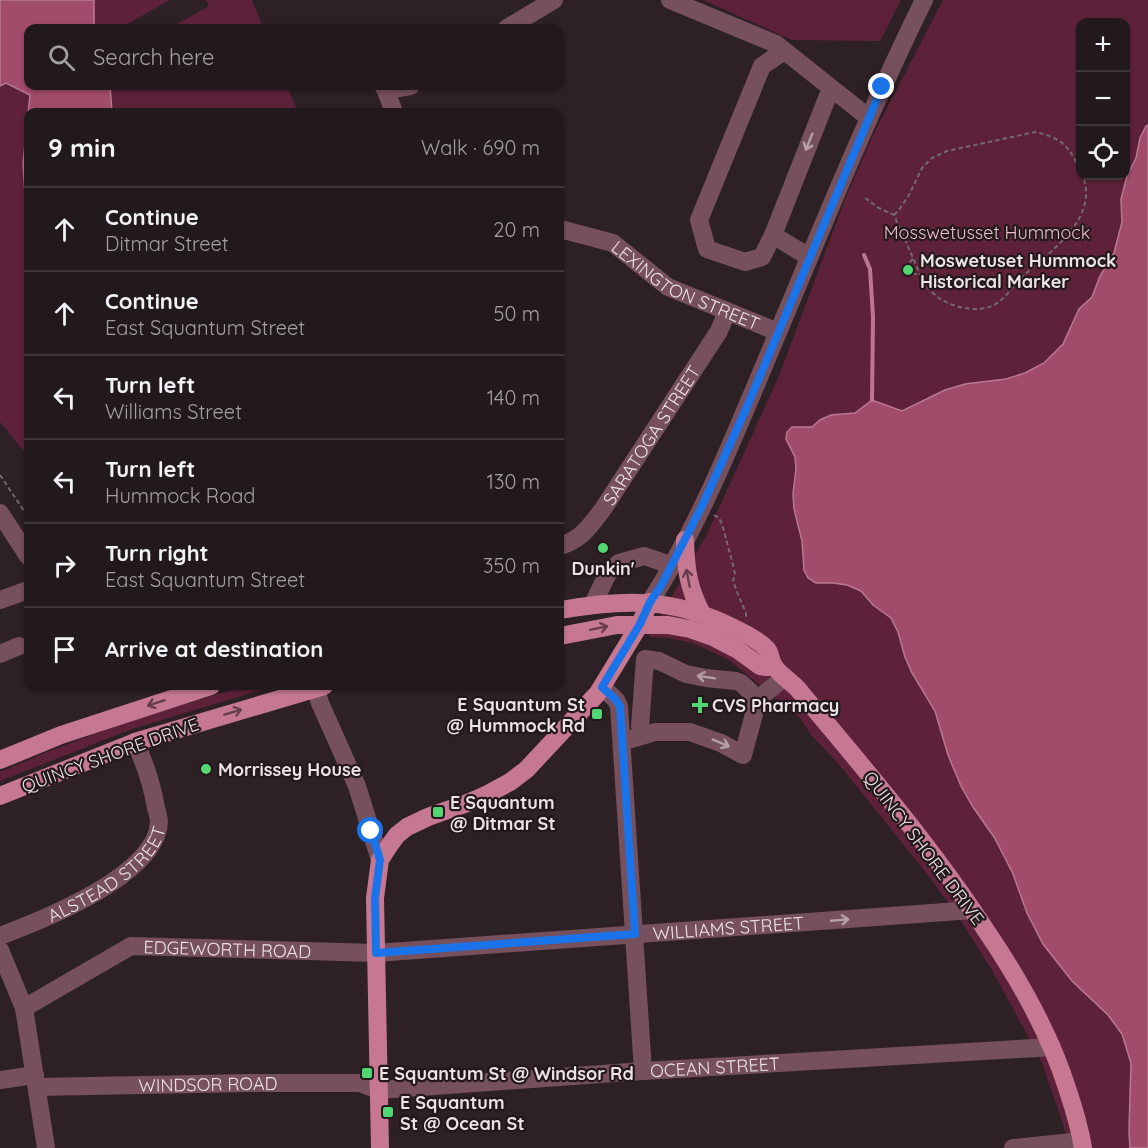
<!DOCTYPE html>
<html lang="en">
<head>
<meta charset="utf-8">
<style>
	body { margin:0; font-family:Quicksand,sans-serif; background:#2e2629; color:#f1f3f6 }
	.controls { position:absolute; right:18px; top:18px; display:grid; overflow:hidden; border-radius:12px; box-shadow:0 2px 4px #0004 }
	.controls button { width:54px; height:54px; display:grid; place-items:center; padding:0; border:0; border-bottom:2px solid #3f383b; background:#22191c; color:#f1f3f6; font:30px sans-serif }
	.stop { position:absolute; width:18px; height:18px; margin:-14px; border:4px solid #1a73e8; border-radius:50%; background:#fff }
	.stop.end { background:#1a73e8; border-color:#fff; box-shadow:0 2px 6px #0008 }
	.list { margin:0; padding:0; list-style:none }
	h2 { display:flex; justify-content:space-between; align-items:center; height:78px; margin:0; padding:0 24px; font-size:26px }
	h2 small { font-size:20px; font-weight:400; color:#a2a0a3 }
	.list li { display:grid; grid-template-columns:39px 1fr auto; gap:18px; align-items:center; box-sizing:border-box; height:84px; padding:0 24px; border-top:2px solid #3f383b }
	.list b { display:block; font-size:22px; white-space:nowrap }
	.list p { margin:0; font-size:20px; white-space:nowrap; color:#a2a0a3 }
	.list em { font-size:20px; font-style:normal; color:#a2a0a3 }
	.icon { flex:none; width:33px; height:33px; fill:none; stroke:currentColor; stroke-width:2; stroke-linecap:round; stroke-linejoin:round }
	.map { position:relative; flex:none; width:1148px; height:1148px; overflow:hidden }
	.search { position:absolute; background:#22191c; box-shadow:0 2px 4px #0004; left:24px; top:24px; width:540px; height:66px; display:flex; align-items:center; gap:15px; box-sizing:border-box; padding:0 21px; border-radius:12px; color:#a2a0a3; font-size:22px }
	.panel { position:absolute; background:#22191c; box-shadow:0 2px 4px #0004; left:24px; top:108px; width:540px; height:582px; border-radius:12px }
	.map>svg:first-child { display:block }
	.green { fill:#5d2239; fill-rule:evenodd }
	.water { fill:#a24c6c; stroke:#b87990; stroke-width:1.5 }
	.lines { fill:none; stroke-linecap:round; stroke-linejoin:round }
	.stream { stroke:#b87990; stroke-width:4 }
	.path { stroke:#74696c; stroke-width:2; stroke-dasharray:4.5 3; stroke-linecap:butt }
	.minor { stroke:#76505c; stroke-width:18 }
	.major { stroke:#c67892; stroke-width:18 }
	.oneway { stroke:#b6a1a7 }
	.oneway2 { stroke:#643e4b }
	.route { stroke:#1a73e8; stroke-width:8 }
	.poi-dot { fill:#52d673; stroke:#23181b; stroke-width:2 }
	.labels { text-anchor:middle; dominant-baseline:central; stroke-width:4.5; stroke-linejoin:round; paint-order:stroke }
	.park-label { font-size:18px; fill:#f0becd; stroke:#23181b }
	.poi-label { font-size:18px; font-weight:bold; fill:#ebe3e5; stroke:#23181b; text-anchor:start }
	.street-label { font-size:18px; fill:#ebe3e5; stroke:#23181b }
</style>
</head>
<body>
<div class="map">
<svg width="1148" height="1148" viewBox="0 0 1148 1148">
	<rect width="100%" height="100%" fill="#2d2125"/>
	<g class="green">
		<path d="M94,0H170L120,28H94Z"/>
		<path d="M206,0H252L263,28H170L209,6Z"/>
		<path d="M703,0H901L880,41L792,40Z"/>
		<path d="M943,0H1148V125L1146,126L1140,138L1136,158L1127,176L1121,199L1122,222L1114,253L1100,276L1092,297L1079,309L1063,344L1055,353L1044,363L1025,373L1006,379L965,384L945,390L902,411L872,401L855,413L831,415L820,420L812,427H792L796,469L793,494L794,508L802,541V554L816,583H833L847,585L861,591L873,605L891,617L898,632L905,657L912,673L935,711L948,755L961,786L973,807L994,837L1004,856L1013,874L1027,913L1043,944L1108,1015L1122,1034L1131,1063L1129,1131L1130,1148H1070L1059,1111L1040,1058L992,970L961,921L931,879L863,794L836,761L811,735L801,719L729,660L693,643L668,638L649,637L707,534L779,376L846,197L874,133ZM1080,22H1126V176H1080Z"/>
		<path d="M6,83L30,94L23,155L26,210L28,213V456L0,422V86Z"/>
		<path d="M110,86H287L298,112H112Z"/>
		<path d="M245,686H274L132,729L0,781V772L47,752L129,721Z"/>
	</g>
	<g class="water">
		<path d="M0,0H94V28H28V86H110L112,112H28V213L26,210L23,163L30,95L6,83L0,86Z"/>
		<path d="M1148,125V1148H1130L1129,1131L1131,1063L1122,1034L1108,1015L1072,981L1043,944L1027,913L1013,874L1004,856L994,837L973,807L961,786L948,755L935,711L912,673L905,657L898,632L891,618L873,605L861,591L847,585L833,583H816L808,578L804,570L802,541L794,509L793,494L796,469L795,457L786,439L787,432L792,427H812L820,420L831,415L855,413L872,400L902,411L945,390L965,384L1006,379L1025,373L1044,363L1063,344L1079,309L1092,297L1100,276L1114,253L1122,222L1121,199L1127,176L1136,158L1140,138L1146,126Z"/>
	</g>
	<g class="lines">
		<path class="stream" d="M864,255L870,269L873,317L872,400"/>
		<g class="path">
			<path d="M865,198L879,208L894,215C901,232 909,248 916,265C919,272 921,280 926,286C929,290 935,295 939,298C952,307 976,313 992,306C1004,301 1012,287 1021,278C1049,252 1099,220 1083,176"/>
			<path d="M894,215L899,210L909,195L922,168L932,158L947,151L1035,132C1062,138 1069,146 1080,170"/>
			<path d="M913,259L906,266V272L920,275"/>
			<path d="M0,475L28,517"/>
			<path d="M714,515L719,518L722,524L733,565L735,574L733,581L739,597L746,613V618"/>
		</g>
		<g class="minor">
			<path d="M670,0L776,44L869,118"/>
			<path d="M507,28L554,0"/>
			<path d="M784,51L762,66L699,220L707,249L745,262L762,257L773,235L831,88"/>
			<path d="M383,86L400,88L411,86"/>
			<path d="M384,86L394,112"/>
			<path id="s1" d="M560,229L613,243L668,287L778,332"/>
			<path d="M773,235L809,257"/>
			<path d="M0,513L28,556"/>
			<path id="s2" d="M560,546C582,539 589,527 603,509L719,331L727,312"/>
			<path d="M0,600L28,590"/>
			<path d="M650,602C697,529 732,442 766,361C817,240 866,118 924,0"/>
			<path d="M593,604L608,573L619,563L644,556L671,565"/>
			<path d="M0,654L19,646"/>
			<path d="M315,687L320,703L357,786L380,860"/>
			<path d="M602,687L616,700L619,706L643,1071"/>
			<path d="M640,727L645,659L659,661L686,674L706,678L736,681L741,683L758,699"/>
			<path d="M622,742L655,732H690L721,743L743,755L758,699L785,677"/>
			<path id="s3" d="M0,936C43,920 157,875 159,822C159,817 157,812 156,808C152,785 145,763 135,742"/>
			<path d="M0,950L24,1008L46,1148"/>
			<path id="s4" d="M24,1008L131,946L376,953L973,910"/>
			<path d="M0,1080L35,1075"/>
			<path id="s5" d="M37,1087L248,1083H360L379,1090L643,1071L1052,1047"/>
			<path d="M1013,1148L1082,1141"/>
		</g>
		<g class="major">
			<path d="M685,540C686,570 688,587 702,614"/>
			<path d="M560,610C623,599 672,597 732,627C744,633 757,639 767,649C771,653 770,660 774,666C778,673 791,682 797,688C862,766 929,843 985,929C1019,979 1050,1033 1068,1091C1074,1109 1080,1129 1083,1148"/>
			<path d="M560,636L617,625H668L690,629L713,637L738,650L760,666L767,667L774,666"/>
			<path d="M0,760L61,735L211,686"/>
			<path d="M0,796L135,742L324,686"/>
			<path d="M380,1148L375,898L380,860L389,846L397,835L407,827L428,817L470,802L488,794L510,782L527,769L598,693L640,624L650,602"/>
		</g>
	</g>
	<defs><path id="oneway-shaft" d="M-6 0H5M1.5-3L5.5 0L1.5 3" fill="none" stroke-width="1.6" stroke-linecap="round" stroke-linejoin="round" transform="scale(1.5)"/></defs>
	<g class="oneway">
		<use href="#oneway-shaft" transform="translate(809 142) rotate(112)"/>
		<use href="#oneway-shaft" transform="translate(706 677) rotate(-171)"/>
		<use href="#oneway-shaft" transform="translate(721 743) rotate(23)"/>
		<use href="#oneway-shaft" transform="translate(840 920) rotate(-5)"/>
	</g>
	<g class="oneway2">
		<use href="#oneway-shaft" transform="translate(688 578) rotate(-101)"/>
		<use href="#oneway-shaft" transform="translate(599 628) rotate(-12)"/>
		<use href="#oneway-shaft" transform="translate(156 703) rotate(162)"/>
		<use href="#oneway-shaft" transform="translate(233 712) rotate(-17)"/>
	</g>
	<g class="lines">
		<path class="route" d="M371,831L380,860L375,898L376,953L635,934L620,706L616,700L602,687L640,624L650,602L661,586L702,506L746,409L882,87"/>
	</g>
	<g class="poi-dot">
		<circle cx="908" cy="270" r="6"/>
		<circle cx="603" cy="548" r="6"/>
		<path d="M697 696h6v6h6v6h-6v6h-6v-6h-6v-6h6z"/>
		<rect x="591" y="708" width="12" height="12" rx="3"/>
		<circle cx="206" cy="769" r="6"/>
		<rect x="432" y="806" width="12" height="12" rx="3"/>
		<rect x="361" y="1067" width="12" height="12" rx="3"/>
		<rect x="382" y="1106" width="12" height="12" rx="3"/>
	</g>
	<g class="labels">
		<g class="park-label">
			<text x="987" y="232">Mosswetusset Hummock</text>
		</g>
		<g class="poi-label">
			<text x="920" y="260">Moswetuset Hummock<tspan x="920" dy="21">Historical Marker</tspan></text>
			<text x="603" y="568" text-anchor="middle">Dunkin'</text>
			<text x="585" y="704" text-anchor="end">E Squantum St<tspan x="585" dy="21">@ Hummock Rd</tspan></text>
			<text x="712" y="705">CVS Pharmacy</text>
			<text x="218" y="769">Morrissey House</text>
			<text x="450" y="802">E Squantum<tspan x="450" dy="21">@ Ditmar St</tspan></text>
			<text x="379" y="1073">E Squantum St @ Windsor Rd</text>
			<text x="400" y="1102">E Squantum<tspan x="400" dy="21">St @ Ocean St</tspan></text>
		</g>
		<g class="street-label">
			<text stroke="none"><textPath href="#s1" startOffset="140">LEXINGTON STREET</textPath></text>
			<text stroke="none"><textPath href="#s2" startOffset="146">SARATOGA STREET</textPath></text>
			<text transform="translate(110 755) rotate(-20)">QUINCY SHORE DRIVE</text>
			<text transform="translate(924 848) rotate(53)">QUINCY SHORE DRIVE</text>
			<text stroke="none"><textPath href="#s3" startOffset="126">ALSTEAD STREET</textPath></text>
			<text stroke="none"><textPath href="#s4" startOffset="722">WILLIAMS STREET</textPath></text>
			<text stroke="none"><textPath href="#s4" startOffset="220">EDGEWORTH ROAD</textPath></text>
			<text stroke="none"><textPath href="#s5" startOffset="680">OCEAN STREET</textPath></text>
			<text stroke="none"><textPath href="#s5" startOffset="171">WINDSOR ROAD</textPath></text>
		</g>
	</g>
</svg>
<div class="controls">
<button>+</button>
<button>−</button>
<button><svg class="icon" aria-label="locate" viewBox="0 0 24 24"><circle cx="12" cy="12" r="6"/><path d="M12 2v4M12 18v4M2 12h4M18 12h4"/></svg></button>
</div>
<div class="stop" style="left:371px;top:831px"></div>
<div class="stop end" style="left:882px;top:87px"></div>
<div class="search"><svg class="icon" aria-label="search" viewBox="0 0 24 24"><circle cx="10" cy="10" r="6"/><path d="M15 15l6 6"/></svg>Search here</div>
<section class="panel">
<h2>9 min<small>Walk · 690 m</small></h2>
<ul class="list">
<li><svg class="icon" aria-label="ahead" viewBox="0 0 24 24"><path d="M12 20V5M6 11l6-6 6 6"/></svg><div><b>Continue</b><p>Ditmar Street</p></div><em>20 m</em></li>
<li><svg class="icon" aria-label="ahead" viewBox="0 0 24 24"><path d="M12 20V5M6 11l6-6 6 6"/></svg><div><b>Continue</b><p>East Squantum Street</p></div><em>50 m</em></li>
<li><svg class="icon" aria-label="left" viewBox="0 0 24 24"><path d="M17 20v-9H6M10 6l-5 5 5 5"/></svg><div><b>Turn left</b><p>Williams Street</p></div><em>140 m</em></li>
<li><svg class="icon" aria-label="left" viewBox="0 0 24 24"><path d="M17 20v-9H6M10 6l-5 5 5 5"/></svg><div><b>Turn left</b><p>Hummock Road</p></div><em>130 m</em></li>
<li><svg class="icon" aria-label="right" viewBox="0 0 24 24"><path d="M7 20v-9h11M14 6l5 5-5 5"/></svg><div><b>Turn right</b><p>East Squantum Street</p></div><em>350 m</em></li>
<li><svg class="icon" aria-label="arrive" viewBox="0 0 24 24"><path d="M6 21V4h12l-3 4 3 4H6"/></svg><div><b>Arrive at destination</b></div></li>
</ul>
</section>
</div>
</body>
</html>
